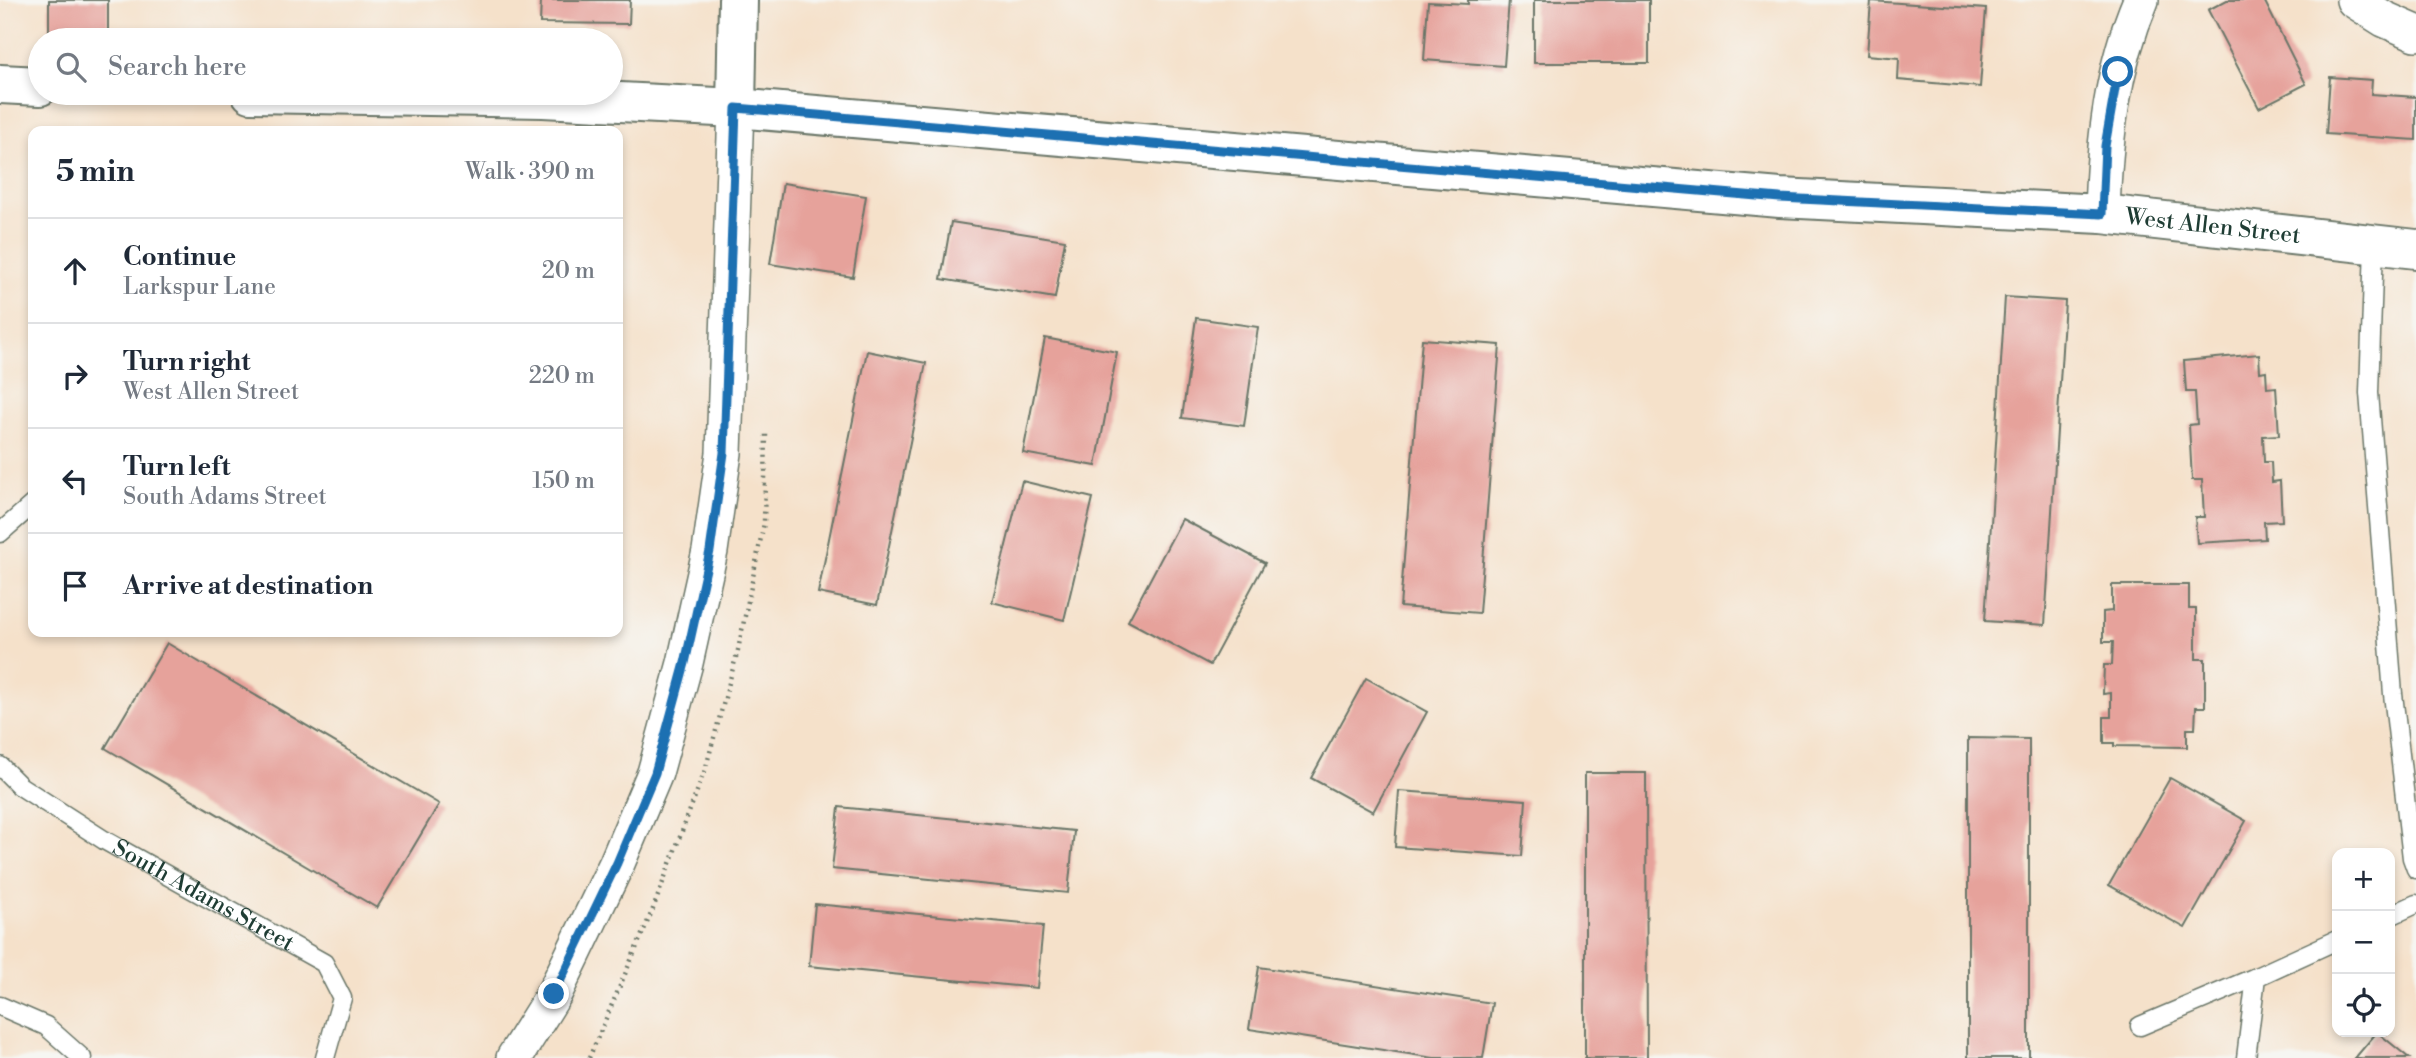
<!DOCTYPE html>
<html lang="en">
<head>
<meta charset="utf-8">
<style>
	body { margin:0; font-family:"Libre Bodoni",serif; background:#f2f2f3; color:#1f2937 }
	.controls { position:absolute; right:21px; bottom:21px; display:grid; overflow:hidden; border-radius:14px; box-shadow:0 4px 10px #0003 }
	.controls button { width:63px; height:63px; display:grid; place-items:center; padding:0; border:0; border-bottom:2px solid #e0e1e3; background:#fff; color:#1f2937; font:35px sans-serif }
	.stop { position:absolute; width:21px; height:21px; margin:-16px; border:5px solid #1f6fb2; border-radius:50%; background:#fff }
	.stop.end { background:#1f6fb2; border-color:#fff; box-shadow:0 2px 7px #0008 }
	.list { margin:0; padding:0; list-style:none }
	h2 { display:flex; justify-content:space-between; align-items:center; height:91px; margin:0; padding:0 28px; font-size:30px }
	h2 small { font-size:23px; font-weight:400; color:#747a83 }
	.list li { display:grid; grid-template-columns:46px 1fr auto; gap:21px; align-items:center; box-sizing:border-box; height:105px; padding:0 28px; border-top:2px solid #e0e1e3 }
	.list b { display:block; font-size:26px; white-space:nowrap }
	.list p { margin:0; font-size:23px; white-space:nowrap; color:#747a83 }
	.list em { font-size:23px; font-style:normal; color:#747a83 }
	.icon { flex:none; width:38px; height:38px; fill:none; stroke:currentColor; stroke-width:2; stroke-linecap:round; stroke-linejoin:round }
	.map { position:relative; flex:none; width:2416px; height:1058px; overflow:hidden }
	.search { position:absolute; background:#fff; box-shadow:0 4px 10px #0003; left:28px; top:28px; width:595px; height:77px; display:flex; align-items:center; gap:18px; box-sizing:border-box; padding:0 24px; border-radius:38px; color:#747a83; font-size:26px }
	.panel { position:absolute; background:#fff; box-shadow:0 4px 10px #0003; left:28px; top:126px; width:595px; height:511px; border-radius:14px }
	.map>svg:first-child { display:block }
	.building { fill:#e6a29b }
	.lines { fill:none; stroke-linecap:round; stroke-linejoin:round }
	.lane-casing { stroke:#6a7668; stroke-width:21 }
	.street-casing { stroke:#6a7668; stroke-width:38 }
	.secondary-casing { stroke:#6a7668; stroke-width:42 }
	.path { stroke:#6a7668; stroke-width:4.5; stroke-dasharray:2 5; stroke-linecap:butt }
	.lane { stroke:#fff; stroke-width:18 }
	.street { stroke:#fff; stroke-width:35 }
	.secondary { stroke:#fff; stroke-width:38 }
	.route { stroke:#1f6fb2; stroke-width:9 }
	.labels { text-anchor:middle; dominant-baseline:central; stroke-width:5; stroke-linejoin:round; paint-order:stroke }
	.street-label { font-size:23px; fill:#1f3d34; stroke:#f6f6f2 }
</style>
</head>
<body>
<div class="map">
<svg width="2416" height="1058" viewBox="0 0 2416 1058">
	<rect width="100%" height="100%" fill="#f6f6f2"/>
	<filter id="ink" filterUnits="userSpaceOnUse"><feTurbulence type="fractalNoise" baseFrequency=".0143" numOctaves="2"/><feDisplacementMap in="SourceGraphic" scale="14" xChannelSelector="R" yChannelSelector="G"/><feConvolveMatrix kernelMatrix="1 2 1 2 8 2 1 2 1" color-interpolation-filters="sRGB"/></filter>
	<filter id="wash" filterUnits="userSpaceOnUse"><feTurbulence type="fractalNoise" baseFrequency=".00686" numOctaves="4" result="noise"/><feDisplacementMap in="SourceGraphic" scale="28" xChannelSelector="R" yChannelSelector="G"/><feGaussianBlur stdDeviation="1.57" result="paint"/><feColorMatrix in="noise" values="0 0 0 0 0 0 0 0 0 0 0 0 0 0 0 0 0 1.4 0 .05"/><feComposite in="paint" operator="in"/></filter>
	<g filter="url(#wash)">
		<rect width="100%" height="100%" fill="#f5e1ca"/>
		<g id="blocks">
			<g class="building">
				<rect x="49" y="0" width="59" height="39"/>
				<path d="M541,0H630L629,24L540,23Z"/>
				<path d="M1468,0H1509L1504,66L1424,60L1428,2L1468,4Z"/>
				<rect x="1534" y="0" width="115" height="63"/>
				<path d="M2227,0H2264L2306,84L2259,108L2208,10Z"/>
				<path d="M1871,1L1986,9L1980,87L1898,80L1899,58L1867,55Z"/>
				<path d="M2330,77L2372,80L2371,94L2416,97V140L2326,134Z"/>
				<path d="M783,183L866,196L853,277L770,264Z"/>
				<path d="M951,222L1065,240L1055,298L941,279Z"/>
				<path d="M2005,297L2065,301L2045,625L1985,621Z"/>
				<path d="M1196,318L1258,327L1244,426L1182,418Z"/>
				<path d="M1045,338L1117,352L1096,466L1023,453Z"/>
				<path d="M1422,339L1500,345L1479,613L1400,607Z"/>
				<path d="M867,351L926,363L877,605L818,593Z"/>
				<path d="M2259,354L2260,372L2266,371L2267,388L2276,387L2279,435L2263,436L2264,462H2271L2272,482L2280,481L2282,521L2264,522L2265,539L2197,543L2195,517H2204L2202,480H2192L2189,425L2197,424L2195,392H2186L2184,361Z"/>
				<path d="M1022,481L1093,498L1064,620L992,602Z"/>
				<path d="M1182,519L1265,563L1210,665L1128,621Z"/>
				<path d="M2112,585H2189V609H2196V659H2205V707H2196L2195,729H2187V747L2114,746V743H2104V717H2111V693L2103,694L2104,665H2112L2113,642H2103V612L2112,611Z"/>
				<path d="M167,643L439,804L377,908L105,748Z"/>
				<path d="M1366,678L1427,712L1373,812L1311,778Z"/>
				<path d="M1968,738L2029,739V1058H1968Z"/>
				<path d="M1585,773H1646L1647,1058H1585Z"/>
				<path d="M2170,778L2246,821L2185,928L2109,885Z"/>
				<path d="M1399,791L1526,800L1522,856L1395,847Z"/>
				<path d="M839,807L1074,831L1068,893L832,869Z"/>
				<path d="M815,904L1043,926L1037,988L809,966Z"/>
				<path d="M1259,967L1492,1003L1483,1058H1434L1249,1029Z"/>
				<path d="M2377,1032L2409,1058H2355Z"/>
			</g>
		</g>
	</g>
	<g filter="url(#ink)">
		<use href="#blocks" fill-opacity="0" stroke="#6a7668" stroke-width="2"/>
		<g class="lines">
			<defs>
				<g id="lane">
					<path d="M2374,246L2369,393L2393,694L2412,858L2416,869"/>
					<path d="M0,533L33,504"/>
					<path id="s1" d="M0,766L20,786L104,840L324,963L342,998L325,1058"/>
					<path d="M2390,916L2416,904"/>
					<path d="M0,1006L46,1026L82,1058"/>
					<path d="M2140,1026L2256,977"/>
					<path d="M2246,1058L2256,977L2337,940"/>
				</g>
				<g id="street">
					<path d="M2354,0L2384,19L2416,33"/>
					<path d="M2102,214C2104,141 2112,68 2141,0"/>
					<path d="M514,1058L554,994L617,863L655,773L685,663L710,551L724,453L736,108"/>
				</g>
				<g id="secondary">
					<path d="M0,84L40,86"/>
					<path id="s2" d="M251,93L543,98L736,108L1780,198L2102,214L2416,249"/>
					<path d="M736,108L738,0"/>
				</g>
			</defs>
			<use href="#lane" class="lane-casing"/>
			<use href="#street" class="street-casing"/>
			<use href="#secondary" class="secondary-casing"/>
			<path class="path" d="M589,1058L653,909L706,767L738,650L764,523L766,434"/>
			<use href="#lane" class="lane"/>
			<use href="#street" class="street"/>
			<use href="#secondary" class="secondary"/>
		</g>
	</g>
	<g class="lines" filter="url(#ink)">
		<path class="route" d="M554,994L617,863L655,773L685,663L710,551L724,453L736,108L1780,198L2102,214L2105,146L2118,72"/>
	</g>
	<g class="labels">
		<g class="street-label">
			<text stroke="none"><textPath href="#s2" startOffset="1967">West Allen Street</textPath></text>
			<text stroke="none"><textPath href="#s1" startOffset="242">South Adams Street</textPath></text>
		</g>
	</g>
</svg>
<div class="controls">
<button>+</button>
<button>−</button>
<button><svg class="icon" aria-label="locate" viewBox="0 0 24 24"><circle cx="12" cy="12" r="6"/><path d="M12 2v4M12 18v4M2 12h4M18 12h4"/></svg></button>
</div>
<div class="stop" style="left:2118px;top:72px"></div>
<div class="stop end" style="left:554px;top:994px"></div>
<div class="search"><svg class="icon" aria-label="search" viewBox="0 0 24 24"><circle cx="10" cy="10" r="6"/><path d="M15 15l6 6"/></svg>Search here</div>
<section class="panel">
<h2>5 min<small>Walk · 390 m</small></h2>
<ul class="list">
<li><svg class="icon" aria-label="ahead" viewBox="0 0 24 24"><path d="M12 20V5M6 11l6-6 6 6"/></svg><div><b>Continue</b><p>Larkspur Lane</p></div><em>20 m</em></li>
<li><svg class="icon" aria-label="right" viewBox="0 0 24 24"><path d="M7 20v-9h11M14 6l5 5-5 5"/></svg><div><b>Turn right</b><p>West Allen Street</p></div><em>220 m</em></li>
<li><svg class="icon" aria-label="left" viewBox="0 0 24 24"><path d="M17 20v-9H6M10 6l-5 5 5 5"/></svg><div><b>Turn left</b><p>South Adams Street</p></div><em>150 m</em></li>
<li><svg class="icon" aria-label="arrive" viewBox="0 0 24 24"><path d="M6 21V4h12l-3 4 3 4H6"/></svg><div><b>Arrive at destination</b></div></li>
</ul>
</section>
</div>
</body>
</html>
